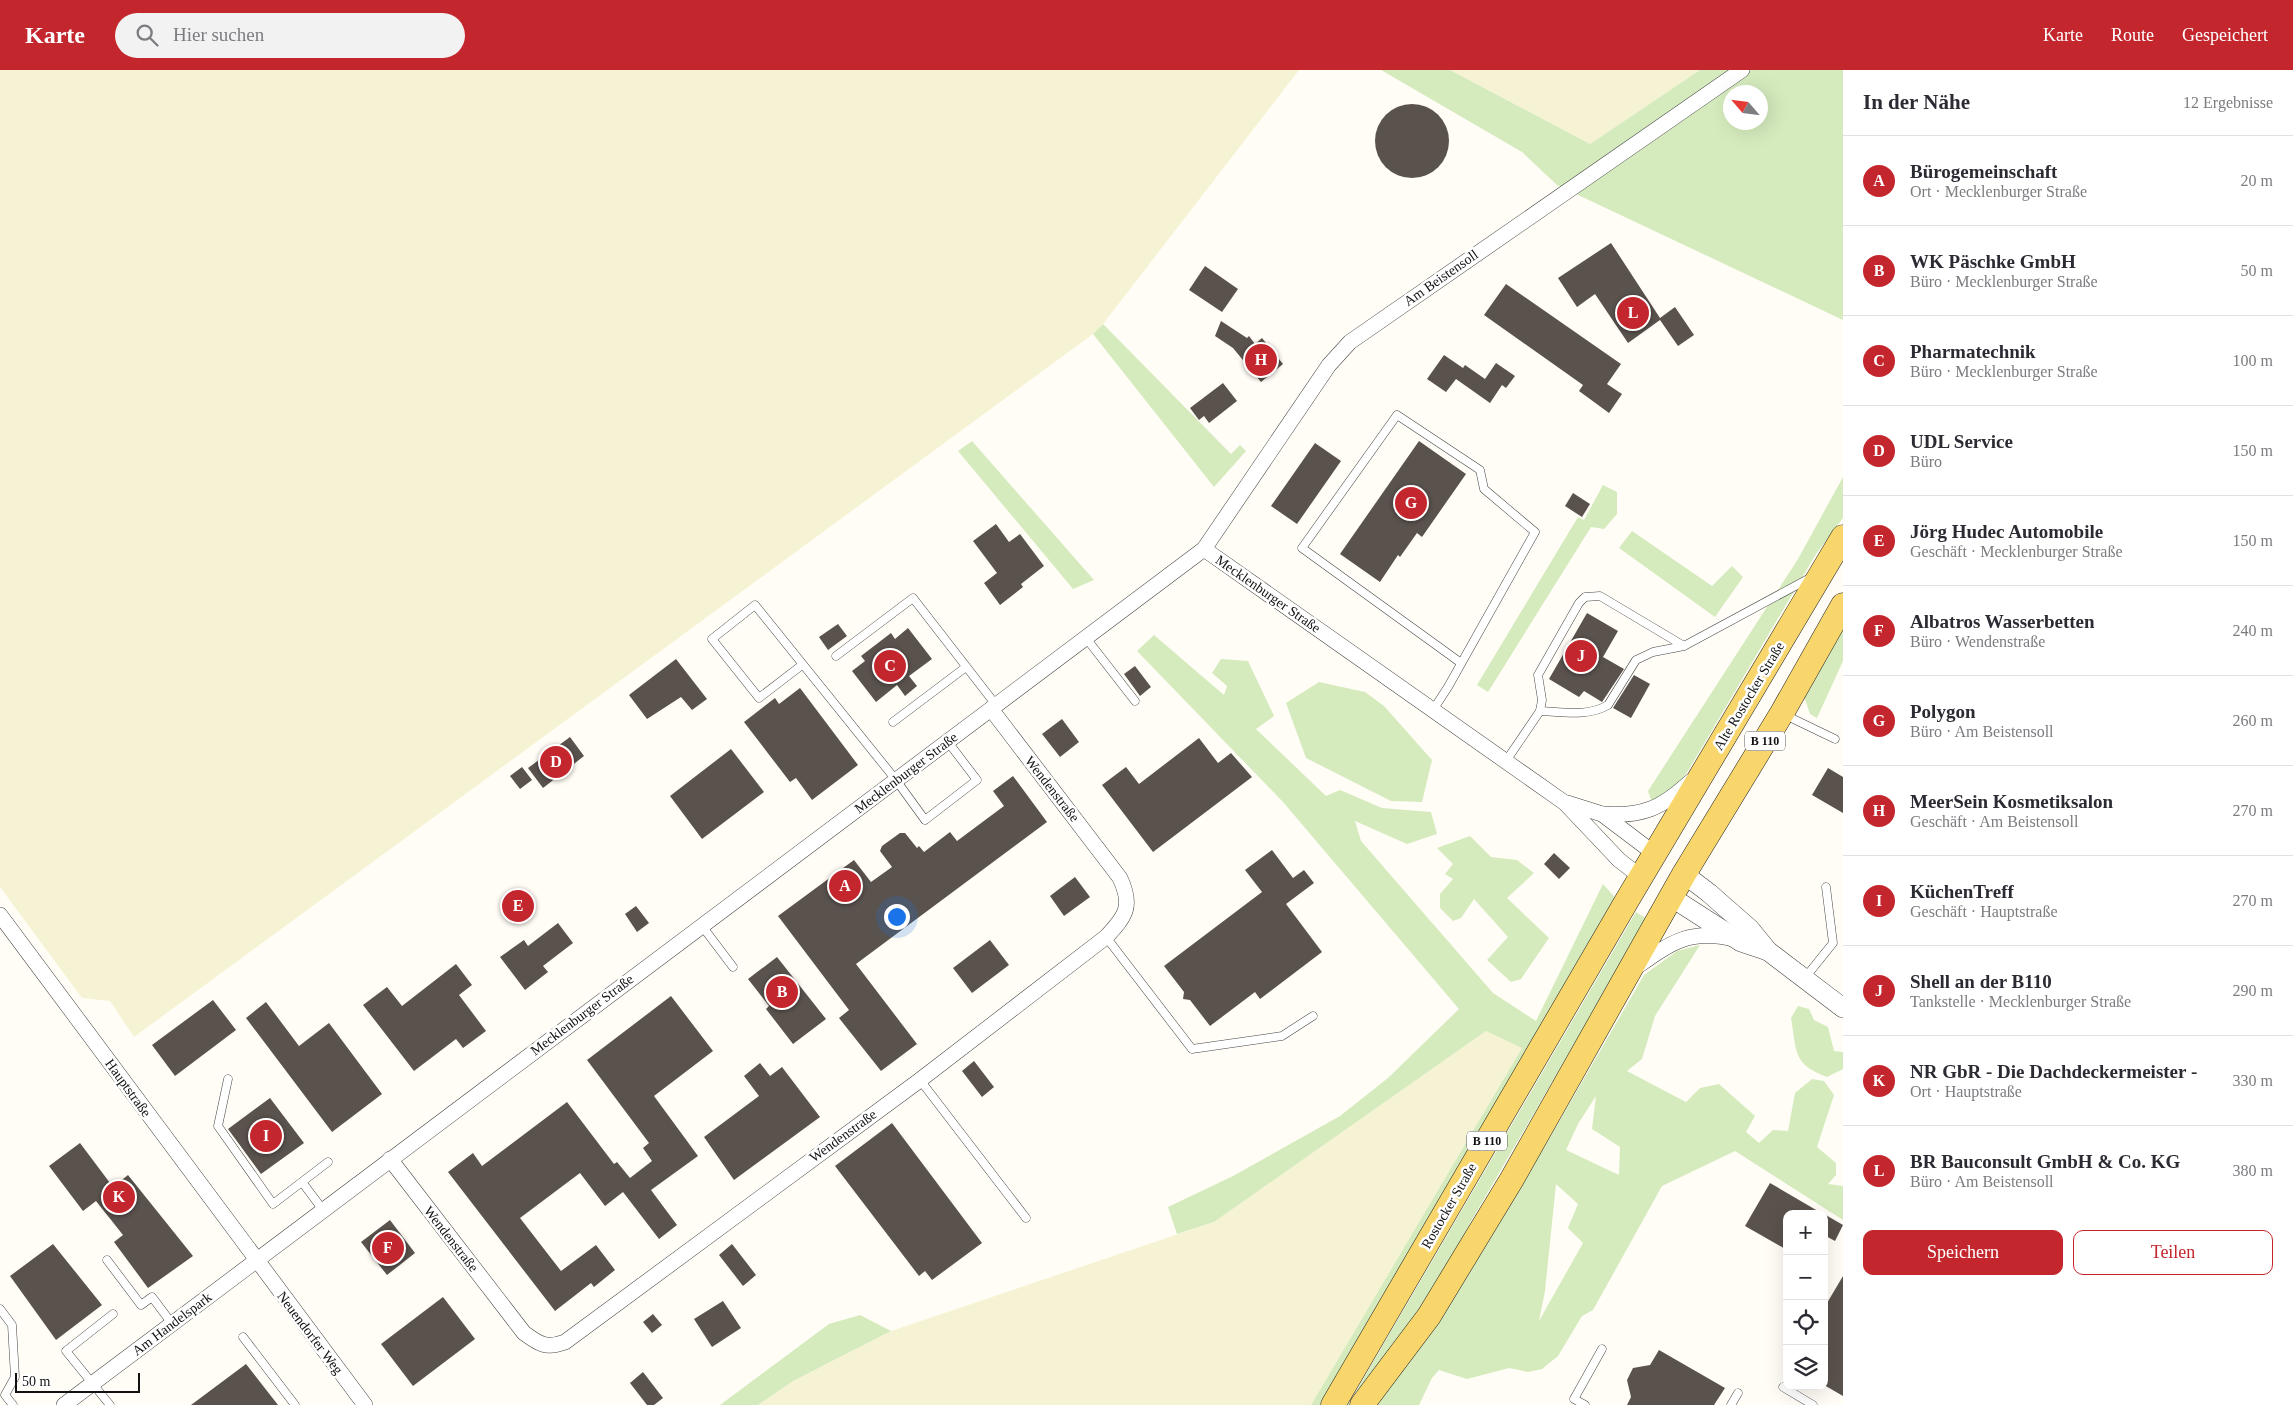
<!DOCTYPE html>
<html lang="de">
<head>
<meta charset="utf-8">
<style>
	body { margin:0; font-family:Georgia,serif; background:#f2f2f3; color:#2b2b33 }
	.controls { position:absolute; right:15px; bottom:15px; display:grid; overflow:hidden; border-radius:10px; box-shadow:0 5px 20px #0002 }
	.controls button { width:45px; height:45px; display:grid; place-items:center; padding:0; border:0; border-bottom:1px solid #e1e1e2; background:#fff; color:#2b2b33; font:25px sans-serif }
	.compass { position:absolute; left:1723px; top:15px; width:45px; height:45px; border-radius:50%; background:#fff; box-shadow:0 5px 20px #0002; rotate:298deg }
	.scale { position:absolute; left:15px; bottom:12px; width:125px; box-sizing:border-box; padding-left:5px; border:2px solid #111; border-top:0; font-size:14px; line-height:18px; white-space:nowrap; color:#111; -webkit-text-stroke:4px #fff; paint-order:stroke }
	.you { position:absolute; left:896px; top:846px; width:18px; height:18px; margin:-12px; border:4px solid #fff; border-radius:50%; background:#1a73e8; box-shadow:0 0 0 8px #1a73e833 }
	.badge { display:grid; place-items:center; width:32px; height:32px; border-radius:50%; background:#c4262e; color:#fff; font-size:16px; font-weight:700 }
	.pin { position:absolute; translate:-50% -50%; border:2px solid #fff; box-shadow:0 1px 5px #0006 }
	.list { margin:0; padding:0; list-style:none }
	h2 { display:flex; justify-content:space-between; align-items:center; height:65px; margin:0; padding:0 20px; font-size:21px }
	h2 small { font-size:16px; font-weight:400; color:#7c7c81 }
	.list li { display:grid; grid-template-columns:32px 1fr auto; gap:15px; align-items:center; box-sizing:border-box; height:90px; padding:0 20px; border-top:1px solid #e1e1e2 }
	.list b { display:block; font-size:19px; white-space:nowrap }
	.list p { margin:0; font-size:16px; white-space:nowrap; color:#7c7c81 }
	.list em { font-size:16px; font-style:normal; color:#7c7c81 }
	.actions { display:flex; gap:10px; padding:15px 20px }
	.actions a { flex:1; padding:11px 0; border:1px solid #c4262e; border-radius:10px; text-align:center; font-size:18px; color:#c4262e }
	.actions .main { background:#c4262e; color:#fff }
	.icon { flex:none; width:28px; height:28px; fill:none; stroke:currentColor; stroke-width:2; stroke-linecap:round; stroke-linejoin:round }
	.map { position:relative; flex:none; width:1843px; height:1335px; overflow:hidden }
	header { display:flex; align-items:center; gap:30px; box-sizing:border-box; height:70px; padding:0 25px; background:#c4262e; color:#fff }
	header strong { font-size:24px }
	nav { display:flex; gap:28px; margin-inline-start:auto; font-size:18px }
	.search { width:350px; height:45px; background:#f2f2f3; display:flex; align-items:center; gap:12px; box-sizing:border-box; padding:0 18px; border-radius:28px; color:#7c7c81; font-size:19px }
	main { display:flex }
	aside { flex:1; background:#fff }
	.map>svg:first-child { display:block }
	.farmland { fill:#f6f3d4 }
	.green { fill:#d5ebbd; fill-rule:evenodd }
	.building { fill:#5a524d }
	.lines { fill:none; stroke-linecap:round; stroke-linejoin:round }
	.service-casing { stroke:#444; stroke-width:9 }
	.minor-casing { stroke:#444; stroke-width:16 }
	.tertiary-casing { stroke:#444; stroke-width:20 }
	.primary-casing { stroke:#222; stroke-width:25 }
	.service { stroke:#fff; stroke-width:8 }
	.minor { stroke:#fff; stroke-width:15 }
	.tertiary { stroke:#fff; stroke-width:19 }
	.primary { stroke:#f9d66b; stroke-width:24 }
	.labels { text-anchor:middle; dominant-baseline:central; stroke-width:5; stroke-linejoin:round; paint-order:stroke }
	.shield { fill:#fff; stroke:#585858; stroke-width:1 }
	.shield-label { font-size:12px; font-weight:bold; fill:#111 }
	.street-label { font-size:14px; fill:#111; stroke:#fff }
</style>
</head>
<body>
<header>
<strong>Karte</strong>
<div class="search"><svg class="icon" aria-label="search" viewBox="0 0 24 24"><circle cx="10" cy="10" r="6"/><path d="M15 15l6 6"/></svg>Hier suchen</div>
<nav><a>Karte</a><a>Route</a><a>Gespeichert</a></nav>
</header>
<main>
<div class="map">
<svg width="1843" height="1335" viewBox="0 0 1843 1335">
	<rect width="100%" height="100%" fill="#fffdf5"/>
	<g class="farmland">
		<path d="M0,0H1299L1103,254L1093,264L134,967L110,931L82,928L0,817Z"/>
		<path d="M1450,0H1700L1590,74Z"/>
		<path d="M1486,961L1522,978L1311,1335H758L793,1311L891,1261L1214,1152Z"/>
	</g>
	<g class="green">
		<path d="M1381,0H1450L1590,74L1700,0H1843V250L1557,115L1522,82ZM1730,22H1760V52H1730Z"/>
		<path d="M1103,254L1231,384L1240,375L1246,381L1214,417L1093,264Z"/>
		<path d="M972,371L1094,510L1073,519L958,381Z"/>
		<path d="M1843,407V448L1816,484L1688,701L1673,719L1652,733L1648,721L1798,489Z"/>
		<path d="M1603,415L1617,422V444L1604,459L1591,457L1488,622L1477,615L1578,447L1584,450Z"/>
		<path d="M1632,461L1712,516L1732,496L1743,507L1715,547L1619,478Z"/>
		<path d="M1843,554V591L1817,648L1810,644L1804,627Z"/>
		<path d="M1154,565L1224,625L1227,616L1212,603L1221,589L1248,591L1274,646L1256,659L1326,726L1340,720L1382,738L1431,742L1437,764L1407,774L1355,751L1361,771L1493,923L1536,951L1603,814L1619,832L1326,1335H1311L1522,978L1486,961L1214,1152L1177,1164L1168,1137L1233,1106L1340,1046L1388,1008L1459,939L1283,732L1137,581Z"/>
		<path d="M1319,612L1365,622L1384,636L1432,690L1422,732L1391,731L1306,688L1286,633Z"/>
		<path d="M1470,766L1491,787L1517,790L1534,803L1507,828L1549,868L1521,909L1511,912L1487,890L1508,867L1474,829L1461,848L1453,851L1440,838V824L1453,809L1445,804L1453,794L1437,778Z"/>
		<path d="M1636,842L1647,849L1470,1153L1436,1222L1355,1335H1348Z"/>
		<path d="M1700,875L1655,946L1642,989L1627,1001L1686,1032L1700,1018L1719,1014L1755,1046L1746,1062L1759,1073L1773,1060L1788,1061L1795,1023L1812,1009L1824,1011L1834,1025L1817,1077L1836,1093V1105L1828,1114L1843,1116V1150L1735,1081L1662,1116L1593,1240L1582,1246L1558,1286L1542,1299L1528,1302L1509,1298L1467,1309L1439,1300L1432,1308L1419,1335H1371L1507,1127L1545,1076L1644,905L1677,881ZM1596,1026L1592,1059L1620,1077L1619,1105L1566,1080L1578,1054ZM1556,1114L1578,1134L1568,1158L1583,1173L1539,1251L1545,1221Z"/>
		<path d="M1798,936L1809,939L1814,950L1828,957L1834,981L1843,982V999L1827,1007C1792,994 1797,981 1791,948Z"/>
		<path d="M860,1245L891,1261L793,1311L758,1335H720L829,1254Z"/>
	</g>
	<g class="building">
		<circle cx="1412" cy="71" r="37"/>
		<path d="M1611,173L1660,248L1675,237L1694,265L1678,276L1660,250L1628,273L1595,224L1577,237L1558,208Z"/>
		<path d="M1205,196L1238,219L1222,242L1189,220Z"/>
		<path d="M1506,214L1621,294L1607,314L1622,324L1609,343L1579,321L1583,315L1484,245Z"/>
		<path d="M1221,251L1247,268L1249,266L1255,274L1262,268L1283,294L1261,312L1233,278L1215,266Z"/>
		<path d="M1444,285L1463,298L1465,295L1485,309L1496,293L1515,306L1506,318L1502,315L1490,333L1456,309L1446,322L1427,309Z"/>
		<path d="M1223,313L1237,331L1209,353L1204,346L1199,350L1190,338Z"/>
		<path d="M1419,371L1466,404L1422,467L1417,463L1400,487L1398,485L1380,512L1340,484Z"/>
		<path d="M1315,373L1341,391L1297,454L1271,436Z"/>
		<path d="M1573,423L1590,434L1582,447L1565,436Z"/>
		<path d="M996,454L1009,472L1020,464L1044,496L1021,514L1023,517L1000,535L984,513L997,503L973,471Z"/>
		<path d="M1587,543L1618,561L1603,587L1624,599L1602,632L1584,621L1579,627L1549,609Z"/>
		<path d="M838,554L847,566L828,580L819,567Z"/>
		<path d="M908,558L932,589L909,606L917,616L905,626L897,615L876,632L852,601L865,591L861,586L891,563L895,569Z"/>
		<path d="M676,589L707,629L692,640L681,627L647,649L629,625Z"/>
		<path d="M1135,596L1151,617L1140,626L1124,604Z"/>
		<path d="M1634,605L1650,614L1631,648L1613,638Z"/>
		<path d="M800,618L858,695L812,730L796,708L790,712L744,652L775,628L779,634Z"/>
		<path d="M1062,649L1079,672L1060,687L1042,664Z"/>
		<path d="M570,667L584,686L543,718L528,698Z"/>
		<path d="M1199,668L1218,693L1231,683L1252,707L1153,782L1102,715L1126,697L1139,714Z"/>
		<path d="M731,679L764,722L702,769L670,726Z"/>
		<path d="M522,697L532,710L520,719L510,706Z"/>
		<path d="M1828,698L1843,707V743L1812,725Z"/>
		<path d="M1013,706L1047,752L856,894L917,974L881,1001L839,948L849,940L778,846L854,790L871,812L892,797L880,781L882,776L900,763H905L917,778L919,776L924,782L950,762L957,771L1004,736L993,721Z"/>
		<path d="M1272,780L1293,808L1304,800L1314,813L1286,834L1322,882L1260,929L1255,922L1210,956L1190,930L1183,929L1184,922L1164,896L1262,822L1245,800Z"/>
		<path d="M1554,783L1570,798L1559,809L1544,794Z"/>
		<path d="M1075,807L1090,827L1064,846L1050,826Z"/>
		<path d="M636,836L649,853L637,862L625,844Z"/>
		<path d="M558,853L573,873L543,896L548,902L525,920L500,887L524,870L528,876Z"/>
		<path d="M990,870L1009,895L972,923L953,898Z"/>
		<path d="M777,887L826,949L793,974L766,939L769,936L748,909Z"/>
		<path d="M456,894L472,915L459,925L486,961L463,978L456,969L414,1001L363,935L387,917L402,936Z"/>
		<path d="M671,926L713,981L654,1026L698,1086L651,1120L677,1155L659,1169L623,1122L605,1136L580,1103L520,1148L561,1201L596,1175L615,1200L594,1217L591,1213L555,1241L448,1102L473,1083L482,1096L567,1032L614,1094L617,1092L630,1108L652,1091L643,1078L649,1073L587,990Z"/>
		<path d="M213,930L236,960L175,1006L152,975Z"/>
		<path d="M266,932L299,976L329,953L382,1024L332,1062L246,948Z"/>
		<path d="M974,991L994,1017L982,1027L962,1001Z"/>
		<path d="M760,993L770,1006L782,997L820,1047L734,1110L704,1067L759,1026L744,1006Z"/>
		<path d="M270,1028L304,1073L261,1104L228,1059Z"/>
		<path d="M892,1053L982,1173L932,1210L925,1201L919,1206L835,1096Z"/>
		<path d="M80,1073L113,1117L128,1105L193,1186L148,1218L114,1172L123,1165L96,1131L83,1141L49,1096Z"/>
		<path d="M1770,1113L1823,1144H1787V1180L1745,1156Z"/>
		<path d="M1824,1144L1843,1155L1835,1171L1824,1165Z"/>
		<path d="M390,1150L415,1183L387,1205L361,1172Z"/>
		<path d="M53,1174L102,1235L56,1270L10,1206Z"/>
		<path d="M732,1174L756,1205L743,1216L719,1185Z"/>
		<path d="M1843,1206V1326L1824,1315V1238Z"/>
		<path d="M443,1227L475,1269L413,1316L381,1274Z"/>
		<path d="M723,1231L741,1258L712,1277L694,1249Z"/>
		<path d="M653,1244L662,1255L652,1263L643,1252Z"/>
		<path d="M1659,1280L1725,1318L1714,1335H1627L1631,1327L1627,1310L1633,1298L1650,1295Z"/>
		<path d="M246,1294L278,1335H191Z"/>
		<path d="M643,1302L663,1328L654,1335H647L630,1313Z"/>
	</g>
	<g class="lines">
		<defs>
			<g id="service">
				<path d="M1086,568L1135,631"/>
				<path d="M836,586L913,528L996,635"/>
				<path d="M802,595L759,628L712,569L755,535L896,710L925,750L977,710L948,672"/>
				<path d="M1433,640L1448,617L1535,462L1484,419L1480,400L1397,345L1302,478L1461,593"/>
				<path d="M1540,641C1562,642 1588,647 1608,635L1636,590L1653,582L1684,576L1810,508"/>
				<path d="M1783,644L1835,669"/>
				<path d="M893,652L966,597"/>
				<path d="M1506,691L1540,641L1542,630L1538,605L1579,533L1585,527L1600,526L1684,576"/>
				<path d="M702,856L733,897"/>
				<path d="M1106,867L1192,979L1282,966L1313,946"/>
				<path d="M1804,909L1833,873L1826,817"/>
				<path d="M228,1009L218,1056L273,1134L328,1092"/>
				<path d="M920,1010L1026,1148"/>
				<path d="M302,1112L323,1140"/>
				<path d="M107,1190L141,1235L152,1227L173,1255"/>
				<path d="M0,1239L12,1255L15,1307L5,1325L13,1335"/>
				<path d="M243,1267L295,1335"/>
				<path d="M1783,1317L1813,1335"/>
				<path d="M110,1335L66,1281L113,1244"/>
				<path d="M1585,1335L1574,1329L1602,1279"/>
				<path d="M1731,1335L1738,1323"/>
			</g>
			<g id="minor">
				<path d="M1204,479L1565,733L1619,790L1641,807"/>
				<path d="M1567,733L1602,744L1655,784"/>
				<path d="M1602,744C1643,747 1662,738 1691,711"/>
				<path d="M0,845L365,1335"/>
				<path d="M1635,898C1669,874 1689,858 1733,869"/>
				<path d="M390,1089L524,1263C539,1274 546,1279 565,1272L920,1010L1106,867C1126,846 1133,836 1120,808L991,639"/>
				<path d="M64,1335L1204,479L1329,295L1350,272L1742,0"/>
			</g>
			<g id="tertiary">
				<path d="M1684,804L1709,823L1750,859L1768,881L1843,938"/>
				<path d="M1671,827L1741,872L1768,881"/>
			</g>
			<g id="primary">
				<path d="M1333,1335L1629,827L1843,467"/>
				<path d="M1362,1335L1429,1246L1512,1109L1684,804L1782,643L1843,535"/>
			</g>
		</defs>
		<use href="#service" class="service-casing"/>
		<use href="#minor" class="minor-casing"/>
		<use href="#tertiary" class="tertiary-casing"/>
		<use href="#primary" class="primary-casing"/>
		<use href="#service" class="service"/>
		<use href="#minor" class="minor"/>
		<use href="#tertiary" class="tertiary"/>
		<use href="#primary" class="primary"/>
	</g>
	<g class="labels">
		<g class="shield">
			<rect x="1745" y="661.5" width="40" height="19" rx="4"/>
			<rect x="1467" y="1061.5" width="40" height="19" rx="4"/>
		</g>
		<g class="shield-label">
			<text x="1765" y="671">B 110</text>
			<text x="1487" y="1071">B 110</text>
		</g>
		<g class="street-label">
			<text transform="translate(1441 208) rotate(-35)">Am Beistensoll</text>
			<text transform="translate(1268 524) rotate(35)">Mecklenburger Straße</text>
			<text transform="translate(1749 626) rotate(-59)">Alte Rostocker Straße</text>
			<text transform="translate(906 703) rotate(-37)">Mecklenburger Straße</text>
			<text transform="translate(1052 719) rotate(52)">Wendenstraße</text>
			<text transform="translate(582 945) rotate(-37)">Mecklenburger Straße</text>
			<text transform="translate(128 1018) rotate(54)">Hauptstraße</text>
			<text transform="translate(843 1066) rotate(-36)">Wendenstraße</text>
			<text transform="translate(1449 1136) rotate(-60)">Rostocker Straße</text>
			<text transform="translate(451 1169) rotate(52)">Wendenstraße</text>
			<text transform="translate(172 1254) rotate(-37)">Am Handelspark</text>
			<text transform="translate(310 1263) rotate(53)">Neuendorfer Weg</text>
		</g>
	</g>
</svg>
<div class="controls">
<button>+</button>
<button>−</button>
<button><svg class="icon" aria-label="locate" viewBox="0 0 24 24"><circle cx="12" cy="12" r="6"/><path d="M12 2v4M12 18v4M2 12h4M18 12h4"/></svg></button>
<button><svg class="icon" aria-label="layers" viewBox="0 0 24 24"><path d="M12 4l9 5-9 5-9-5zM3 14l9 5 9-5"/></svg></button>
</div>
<svg class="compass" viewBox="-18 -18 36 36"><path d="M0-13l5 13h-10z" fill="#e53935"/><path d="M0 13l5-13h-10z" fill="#7c7c81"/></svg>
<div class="scale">50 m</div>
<div class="you"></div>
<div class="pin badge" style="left:845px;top:816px">A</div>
<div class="pin badge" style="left:782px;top:922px">B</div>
<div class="pin badge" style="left:890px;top:596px">C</div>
<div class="pin badge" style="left:556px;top:692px">D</div>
<div class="pin badge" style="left:518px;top:836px">E</div>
<div class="pin badge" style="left:388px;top:1178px">F</div>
<div class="pin badge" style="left:1411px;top:433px">G</div>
<div class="pin badge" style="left:1261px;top:290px">H</div>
<div class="pin badge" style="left:266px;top:1066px">I</div>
<div class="pin badge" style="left:1581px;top:586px">J</div>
<div class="pin badge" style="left:119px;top:1127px">K</div>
<div class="pin badge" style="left:1633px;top:243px">L</div>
</div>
<aside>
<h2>In der Nähe<small>12 Ergebnisse</small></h2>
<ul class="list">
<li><span class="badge">A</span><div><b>Bürogemeinschaft</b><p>Ort · Mecklenburger Straße</p></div><em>20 m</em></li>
<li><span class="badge">B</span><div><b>WK Päschke GmbH</b><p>Büro · Mecklenburger Straße</p></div><em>50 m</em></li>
<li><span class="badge">C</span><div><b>Pharmatechnik</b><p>Büro · Mecklenburger Straße</p></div><em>100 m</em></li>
<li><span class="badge">D</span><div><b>UDL Service</b><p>Büro</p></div><em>150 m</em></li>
<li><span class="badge">E</span><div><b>Jörg Hudec Automobile</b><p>Geschäft · Mecklenburger Straße</p></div><em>150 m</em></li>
<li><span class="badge">F</span><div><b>Albatros Wasserbetten</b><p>Büro · Wendenstraße</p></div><em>240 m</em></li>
<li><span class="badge">G</span><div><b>Polygon</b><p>Büro · Am Beistensoll</p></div><em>260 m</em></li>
<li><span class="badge">H</span><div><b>MeerSein Kosmetiksalon</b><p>Geschäft · Am Beistensoll</p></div><em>270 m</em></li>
<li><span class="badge">I</span><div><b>KüchenTreff</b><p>Geschäft · Hauptstraße</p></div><em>270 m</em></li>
<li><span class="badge">J</span><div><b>Shell an der B110</b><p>Tankstelle · Mecklenburger Straße</p></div><em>290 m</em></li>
<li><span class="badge">K</span><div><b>NR GbR - Die Dachdeckermeister -</b><p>Ort · Hauptstraße</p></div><em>330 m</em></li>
<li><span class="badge">L</span><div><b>BR Bauconsult GmbH &amp; Co. KG</b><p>Büro · Am Beistensoll</p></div><em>380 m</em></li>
</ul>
<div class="actions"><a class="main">Speichern</a><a>Teilen</a></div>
</aside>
</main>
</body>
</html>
